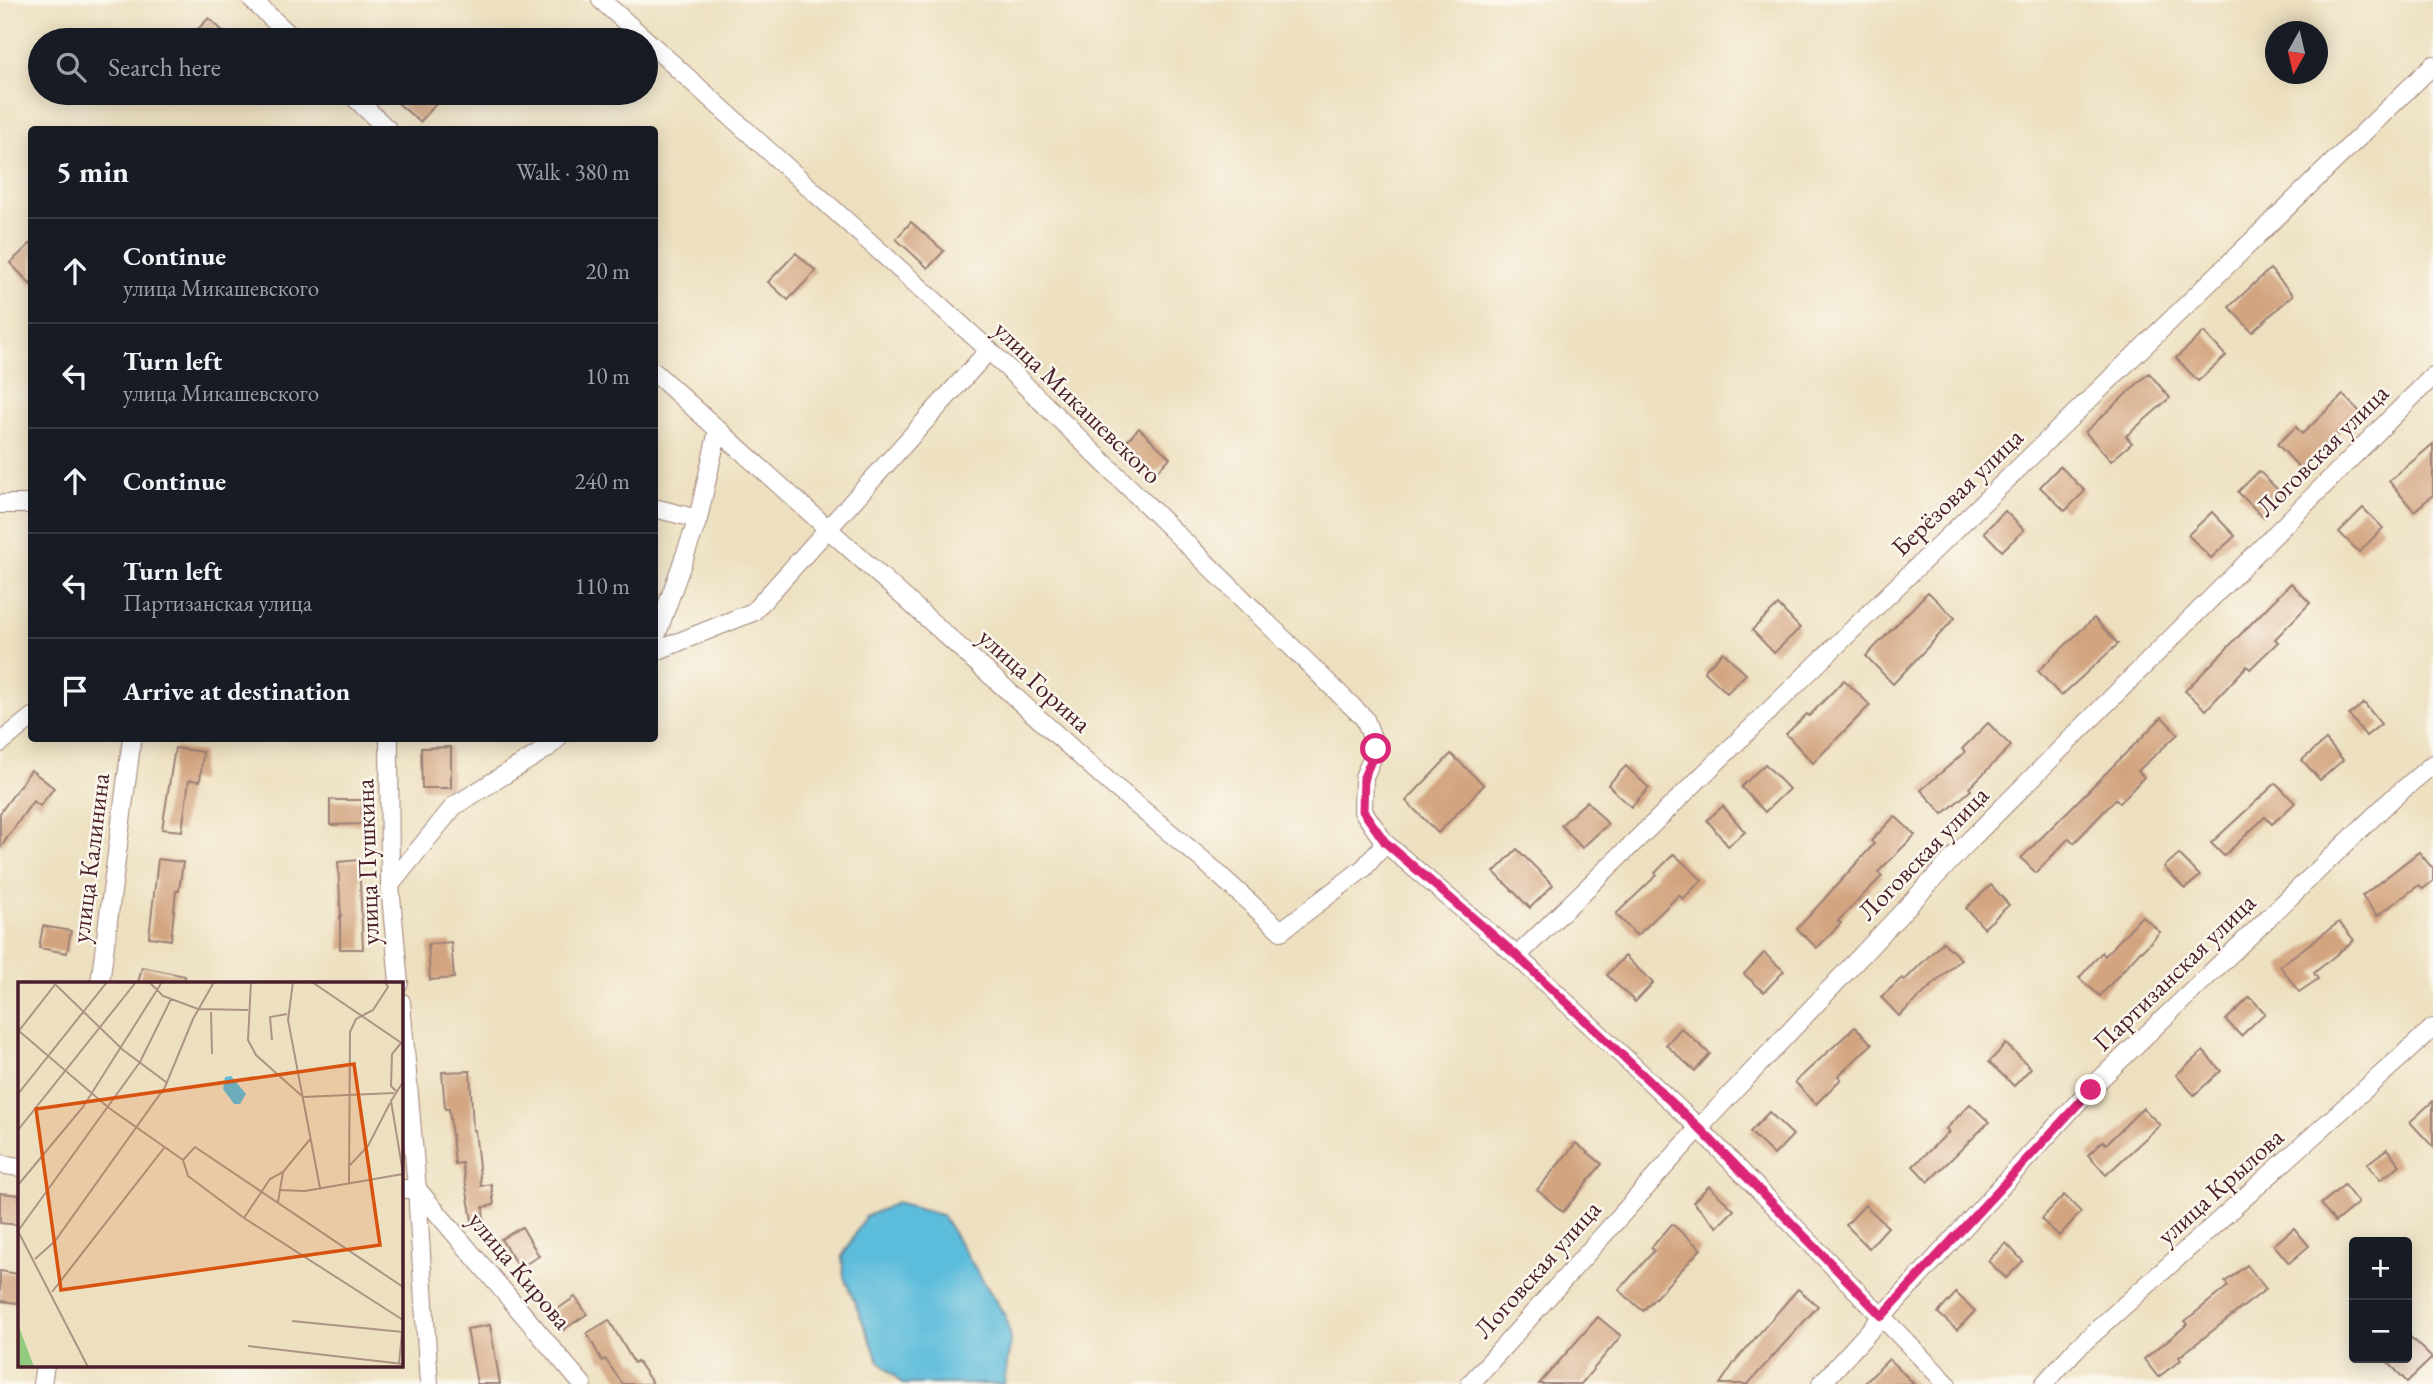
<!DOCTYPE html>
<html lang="en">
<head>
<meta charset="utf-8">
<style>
	body { margin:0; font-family:"EB Garamond",serif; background:#242831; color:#f1f3f6 }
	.controls { position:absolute; right:21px; bottom:21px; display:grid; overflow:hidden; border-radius:7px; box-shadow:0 4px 18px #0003 }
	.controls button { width:63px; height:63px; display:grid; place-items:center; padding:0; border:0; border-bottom:2px solid #363941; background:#171b24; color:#f1f3f6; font:35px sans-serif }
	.compass { position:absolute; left:2265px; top:21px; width:63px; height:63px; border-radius:50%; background:#171b24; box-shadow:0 4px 18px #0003; rotate:188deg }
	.stop { position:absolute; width:21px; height:21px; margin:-16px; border:5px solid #db2777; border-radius:50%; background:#fff }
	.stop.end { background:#db2777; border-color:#fff; box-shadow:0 2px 7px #0008 }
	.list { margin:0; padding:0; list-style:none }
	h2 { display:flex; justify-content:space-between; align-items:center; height:91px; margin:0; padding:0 28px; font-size:30px }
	h2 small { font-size:23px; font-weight:400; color:#9ea1a6 }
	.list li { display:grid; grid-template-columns:46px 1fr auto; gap:21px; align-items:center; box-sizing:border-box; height:105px; padding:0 28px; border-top:2px solid #363941 }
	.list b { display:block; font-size:26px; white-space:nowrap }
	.list p { margin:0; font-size:23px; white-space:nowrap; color:#9ea1a6 }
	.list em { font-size:23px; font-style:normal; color:#9ea1a6 }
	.icon { flex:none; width:38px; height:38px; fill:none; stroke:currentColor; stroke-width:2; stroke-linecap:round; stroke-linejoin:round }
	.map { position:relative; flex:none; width:2433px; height:1384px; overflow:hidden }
	.search { position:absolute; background:#171b24; box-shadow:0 4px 18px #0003; left:28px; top:28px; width:630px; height:77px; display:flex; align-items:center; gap:18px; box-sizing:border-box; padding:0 24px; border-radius:38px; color:#9ea1a6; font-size:26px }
	.panel { position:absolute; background:#171b24; box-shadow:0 4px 18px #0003; left:28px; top:126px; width:630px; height:616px; border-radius:7px }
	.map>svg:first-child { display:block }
	.water { fill:#5cbcdb; stroke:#536e83; stroke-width:2 }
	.building { fill:#d3a480 }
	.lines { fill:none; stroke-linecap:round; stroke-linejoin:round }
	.minor-casing { stroke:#9c8076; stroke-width:20 }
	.minor { stroke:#fff; stroke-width:18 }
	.route { stroke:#db2777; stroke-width:9 }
	.labels { text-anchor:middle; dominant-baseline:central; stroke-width:5; stroke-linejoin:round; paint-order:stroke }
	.street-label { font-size:26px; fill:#4a1f2b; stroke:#fbf7ec }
	.inset-road { fill:none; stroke:#ac9384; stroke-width:2 }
	.view { fill:#d8530f; fill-opacity:0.15; stroke:#d8530f; stroke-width:3.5 }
	.inset-edge { fill:none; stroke:#4a1f2b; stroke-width:3.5 }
</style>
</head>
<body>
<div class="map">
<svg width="2433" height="1384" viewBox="0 0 2433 1384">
	<rect width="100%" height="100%" fill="#fbf7ec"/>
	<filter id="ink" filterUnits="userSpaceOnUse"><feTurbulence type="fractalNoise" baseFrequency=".0143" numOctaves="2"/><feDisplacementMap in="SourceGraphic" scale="14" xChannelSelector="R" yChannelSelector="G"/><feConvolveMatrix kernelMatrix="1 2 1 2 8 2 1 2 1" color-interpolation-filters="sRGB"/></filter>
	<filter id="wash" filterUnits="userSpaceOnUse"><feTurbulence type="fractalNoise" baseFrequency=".00686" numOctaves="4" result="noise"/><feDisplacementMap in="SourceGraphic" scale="28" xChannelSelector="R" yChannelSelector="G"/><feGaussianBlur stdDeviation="1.57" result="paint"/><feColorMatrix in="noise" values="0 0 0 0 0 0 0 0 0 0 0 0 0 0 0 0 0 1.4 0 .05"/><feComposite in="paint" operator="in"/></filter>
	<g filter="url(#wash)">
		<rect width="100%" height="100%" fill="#ede0c0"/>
		<path class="water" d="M896,1203L942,1215L1005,1316L1011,1338L1004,1384H902L879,1361L844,1277L842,1257L865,1217Z"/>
		<g id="blocks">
			<g class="building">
				<path d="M209,18L232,40H187Z"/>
				<path d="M386,93H423L436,104L420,122Z"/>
				<path d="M911,222L944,251L928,268L896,239Z"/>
				<path d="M32,242V286L10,263Z"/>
				<path d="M796,253L816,271L788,300L768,282Z"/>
				<path d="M2270,269L2293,295L2252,332L2229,307Z"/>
				<path d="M2204,332L2226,356L2198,381L2176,358Z"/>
				<path d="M2149,373L2170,398L2126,436L2132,443L2111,461L2085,432Z"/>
				<path d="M2343,395L2361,413L2300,468L2277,444L2296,427L2302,434Z"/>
				<path d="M1139,428L1170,458L1150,478L1120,448Z"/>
				<path d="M2433,444V495L2414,511L2389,481Z"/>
				<path d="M2060,466L2085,491L2065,511L2040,487Z"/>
				<path d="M2259,471L2283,495L2262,516L2238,492Z"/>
				<path d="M2363,508L2383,528L2359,552L2339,532Z"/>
				<path d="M2005,511L2024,530L2002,551L1984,532Z"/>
				<path d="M2212,512L2235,536L2211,558L2188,535Z"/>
				<path d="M2291,583L2310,603L2275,639L2278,642L2250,669L2247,666L2206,710L2185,691Z"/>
				<path d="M1928,592L1955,618L1893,684L1866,656Z"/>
				<path d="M1778,605L1800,628L1774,653L1752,630Z"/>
				<path d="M2094,618L2118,644L2061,696L2038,671Z"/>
				<path d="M1723,652L1746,674L1727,693L1704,671Z"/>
				<path d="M1844,680L1870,705L1813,763L1786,734L1807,714L1809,716Z"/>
				<path d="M2364,703L2381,724L2366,736L2349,715Z"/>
				<path d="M2162,717L2178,734L2138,771L2144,777L2120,803L2116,799L2074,843L2069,838L2036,873L2021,858Z"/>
				<path d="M1988,723L2011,746L1969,788L1971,790L1943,814L1921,790L1965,752L1962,749Z"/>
				<path d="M2326,740L2343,760L2320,780L2302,760Z"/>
				<path d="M451,747V788H422L421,748Z"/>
				<path d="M175,748L203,752L200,781L189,780L182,831L162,829Z"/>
				<path d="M1451,754L1484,785L1438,833L1406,801Z"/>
				<path d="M1765,764L1789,789L1765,812L1741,787Z"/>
				<path d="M1626,766L1649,788L1631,807L1608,785Z"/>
				<path d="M31,770L54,788L40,806L33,801L0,848V813Z"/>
				<path d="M2276,783L2295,803L2272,824L2265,817L2224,856L2211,843Z"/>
				<path d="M330,800H362V824L330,825Z"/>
				<path d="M1587,801L1608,824L1582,848L1561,825Z"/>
				<path d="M1723,806L1745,832L1728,846L1707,820Z"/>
				<path d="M1895,816L1915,835L1878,872L1882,876L1838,921L1841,923L1817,948L1797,929L1874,844L1871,841Z"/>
				<path d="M1517,849L1553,885L1530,908L1494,872Z"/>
				<path d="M2419,852L2433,869V881L2423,889L2419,885L2377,916L2362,896Z"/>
				<path d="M1674,854L1702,880L1683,899L1679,895L1637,936L1616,914L1657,875L1655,873Z"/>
				<path d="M2179,854L2200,876L2185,889L2164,867Z"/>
				<path d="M158,859L183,862L179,891H176L171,940L149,937Z"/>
				<path d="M359,860L363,949H340V916H341L338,862Z"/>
				<path d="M1991,885L2009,905L1984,928L1966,908Z"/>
				<path d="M2142,916L2160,932L2142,951L2141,950L2100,996L2079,978L2102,952L2105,956Z"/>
				<path d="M2339,922L2354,940L2314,973L2318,979L2299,992L2280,966Z"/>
				<path d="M43,926L71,931L67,953L39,948Z"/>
				<path d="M451,942L454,978L430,980L428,944Z"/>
				<path d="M1943,942L1961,959L1899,1016L1881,997L1902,978L1905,980Z"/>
				<path d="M1764,953L1784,971L1764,992L1744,974Z"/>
				<path d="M1625,956L1653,983L1635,1002L1607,975Z"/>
				<path d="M142,967L185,976V983H138Z"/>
				<path d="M2250,997L2265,1013L2241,1036L2226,1020Z"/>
				<path d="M1855,1027L1872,1044L1838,1076L1841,1079L1816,1104L1795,1082Z"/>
				<path d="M1681,1028L1710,1054L1695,1071L1666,1045Z"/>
				<path d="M2006,1044L2031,1068L2014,1086L1989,1062Z"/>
				<path d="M2203,1051L2221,1071L2194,1095L2176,1075Z"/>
				<path d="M470,1071L473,1130H475L481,1186L491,1184L494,1205L483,1207L484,1225L473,1226L462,1163L455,1164L449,1109H445L442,1072Z"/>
				<path d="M2433,1101V1147L2410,1122Z"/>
				<path d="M1970,1104L1989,1122L1928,1182L1913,1166L1949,1132L1946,1129Z"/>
				<path d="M2143,1108L2160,1125L2106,1175L2088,1155L2103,1141L2106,1144Z"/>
				<path d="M1769,1112L1793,1135L1774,1155L1750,1132Z"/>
				<path d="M1576,1143L1602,1164L1563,1212L1537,1190Z"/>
				<path d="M2387,1149L2400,1165L2380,1180L2367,1164Z"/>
				<path d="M2344,1185L2358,1203L2335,1222L2321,1204Z"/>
				<path d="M1709,1186L1734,1210L1717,1227L1693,1202Z"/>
				<path d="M0,1193L19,1195V1225L0,1223Z"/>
				<path d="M2064,1195L2081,1212L2059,1236L2041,1219Z"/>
				<path d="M1865,1205L1888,1227L1869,1248L1846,1225Z"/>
				<path d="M1672,1224L1701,1249L1643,1311L1619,1290L1654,1251L1651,1248Z"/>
				<path d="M522,1227L539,1256L519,1268L501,1239Z"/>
				<path d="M2294,1228L2309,1246L2289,1263L2274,1245Z"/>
				<path d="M2006,1243L2023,1261L2006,1278L1988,1261Z"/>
				<path d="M2247,1265L2266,1289L2179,1357L2181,1360L2158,1377L2144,1359L2188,1324L2185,1321L2228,1286L2225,1282Z"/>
				<path d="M0,1271L19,1274L18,1303L0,1301Z"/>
				<path d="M1798,1289L1818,1306L1748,1384H1720L1736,1360Z"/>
				<path d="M1956,1293L1975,1311L1957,1330L1938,1313Z"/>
				<path d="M575,1297L587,1314L563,1330L552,1313Z"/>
				<path d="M1598,1317L1621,1336L1581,1384H1539Z"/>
				<path d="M609,1320L634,1363L637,1361L653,1384H623L605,1359L602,1361L587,1333Z"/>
				<path d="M490,1325L500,1384H477L467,1329Z"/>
				<path d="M2407,1334L2432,1358L2407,1382L2384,1358H2407Z"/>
				<path d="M1889,1359L1914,1384H1864Z"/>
			</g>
		</g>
	</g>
	<g filter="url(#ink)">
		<use href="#blocks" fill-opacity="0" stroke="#9c8076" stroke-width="2"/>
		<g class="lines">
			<defs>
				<g id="minor">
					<path d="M252,0L295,40"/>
					<path d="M601,0L646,40"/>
					<path d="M646,40L989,350L1365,719L1376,749L1364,777L1363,811L1385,843L1517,956L1699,1128L1947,1384"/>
					<path d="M350,93L388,130"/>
					<path d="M654,372L1109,782L1204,861L1281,931L1364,868L1385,843"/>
					<path d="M0,504H32"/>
					<path d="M654,508L698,519"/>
					<path d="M654,642L698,519L718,430"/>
					<path d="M654,652L753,612L989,350"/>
					<path d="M389,738L390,885L399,983"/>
					<path d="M0,743L32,717"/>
					<path d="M390,885L454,806L546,749L558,738"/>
					<path d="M1517,956L2433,65"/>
					<path d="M100,983L132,738"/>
					<path d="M401,1002L417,1189L429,1384"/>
					<path d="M0,1164L19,1167"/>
					<path d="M401,1189H417L582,1384"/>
					<path d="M42,1384L45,1365"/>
					<path d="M1470,1384L1699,1128L1972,838L2433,376"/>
					<path d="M1821,1384L2090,1089L2393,798L2433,764"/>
					<path d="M2044,1384L2076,1349L2433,1028"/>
				</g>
			</defs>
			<use href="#minor" class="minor-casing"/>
			<use href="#minor" class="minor"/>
		</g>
	</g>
	<g class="lines" filter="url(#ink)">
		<path class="route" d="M1376,749L1364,777L1363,811L1385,842L1517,956L1699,1128L1882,1316L2091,1090"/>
	</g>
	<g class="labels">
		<g class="street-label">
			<text transform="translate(1078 402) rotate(44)">улица Микашевского</text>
			<text transform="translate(2322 450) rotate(-45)">Логовская улица</text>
			<text transform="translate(1957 492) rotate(-44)">Берёзовая улица</text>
			<text transform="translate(1035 680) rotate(42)">улица Горина</text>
			<text transform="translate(1923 853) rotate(-46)">Логовская улица</text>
			<text transform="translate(90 858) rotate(-83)">улица Калинина</text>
			<text transform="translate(367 862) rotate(-92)">улица Пушкина</text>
			<text transform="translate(2174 972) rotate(-44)">Партизанская улица</text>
			<text transform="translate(2220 1186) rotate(-42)">улица Крылова</text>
			<text transform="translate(1537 1269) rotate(-48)">Логовская улица</text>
			<text transform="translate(520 1270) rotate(50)">улица Кирова</text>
		</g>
	</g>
	<g transform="translate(18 982)">
		<rect width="385" height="385" fill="#ede0c0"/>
		<path d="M0,342L16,385L0,384Z" fill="#92cb7f"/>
		<path d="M213,94L228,112L222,122H216L205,107L207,95Z" fill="#5cbcdb"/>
		<path class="inset-road" d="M131,0L145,14L180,27L230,28M233,0L230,58L238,73L285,115L376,111M275,0L270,38L302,206M294,0L385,62M38,3L105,68L148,100M193,30L194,72M1,49L91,126L165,178M0,50L39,0M254,58L252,35L269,32M385,100L373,119L385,191M378,109L373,104L374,72L383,61M0,112L89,0M0,148L118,0M165,178L170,194L226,236L385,338M165,178L177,165L385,305M331,184L350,164L372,121M331,201L332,50L338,37L355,28L370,5L367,0M0,203L65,125L144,0M261,208L287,209L385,192M260,220L265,190M226,236L252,197L265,190L293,156M17,277L37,259L147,105L175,37L196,0M34,310L146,166M274,339L385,350M230,364L385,382M381,382L384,350M70,385L0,249L122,80L153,17"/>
		<path class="view" d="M336,82L362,263L43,308L18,127Z"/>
		<rect width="385" height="385" class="inset-edge"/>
	</g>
</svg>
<div class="controls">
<button>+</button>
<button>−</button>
</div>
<svg class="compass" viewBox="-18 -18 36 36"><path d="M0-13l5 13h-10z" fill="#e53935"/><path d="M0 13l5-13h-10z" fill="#9ea1a6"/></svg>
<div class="stop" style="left:1376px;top:749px"></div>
<div class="stop end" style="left:2091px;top:1090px"></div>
<div class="search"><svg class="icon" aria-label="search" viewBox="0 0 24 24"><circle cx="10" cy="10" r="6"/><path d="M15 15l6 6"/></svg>Search here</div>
<section class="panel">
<h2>5 min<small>Walk · 380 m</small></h2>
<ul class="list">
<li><svg class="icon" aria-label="ahead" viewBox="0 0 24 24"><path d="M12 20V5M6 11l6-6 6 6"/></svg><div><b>Continue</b><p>улица Микашевского</p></div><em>20 m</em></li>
<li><svg class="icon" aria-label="left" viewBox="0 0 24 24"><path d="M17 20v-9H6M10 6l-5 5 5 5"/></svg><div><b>Turn left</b><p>улица Микашевского</p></div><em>10 m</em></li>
<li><svg class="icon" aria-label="ahead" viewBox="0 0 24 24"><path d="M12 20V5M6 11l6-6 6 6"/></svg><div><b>Continue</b></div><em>240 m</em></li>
<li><svg class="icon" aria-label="left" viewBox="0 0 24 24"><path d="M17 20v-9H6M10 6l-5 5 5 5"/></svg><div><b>Turn left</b><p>Партизанская улица</p></div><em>110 m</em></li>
<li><svg class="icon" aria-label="arrive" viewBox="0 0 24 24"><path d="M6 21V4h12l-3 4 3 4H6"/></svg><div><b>Arrive at destination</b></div></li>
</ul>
</section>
</div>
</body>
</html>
